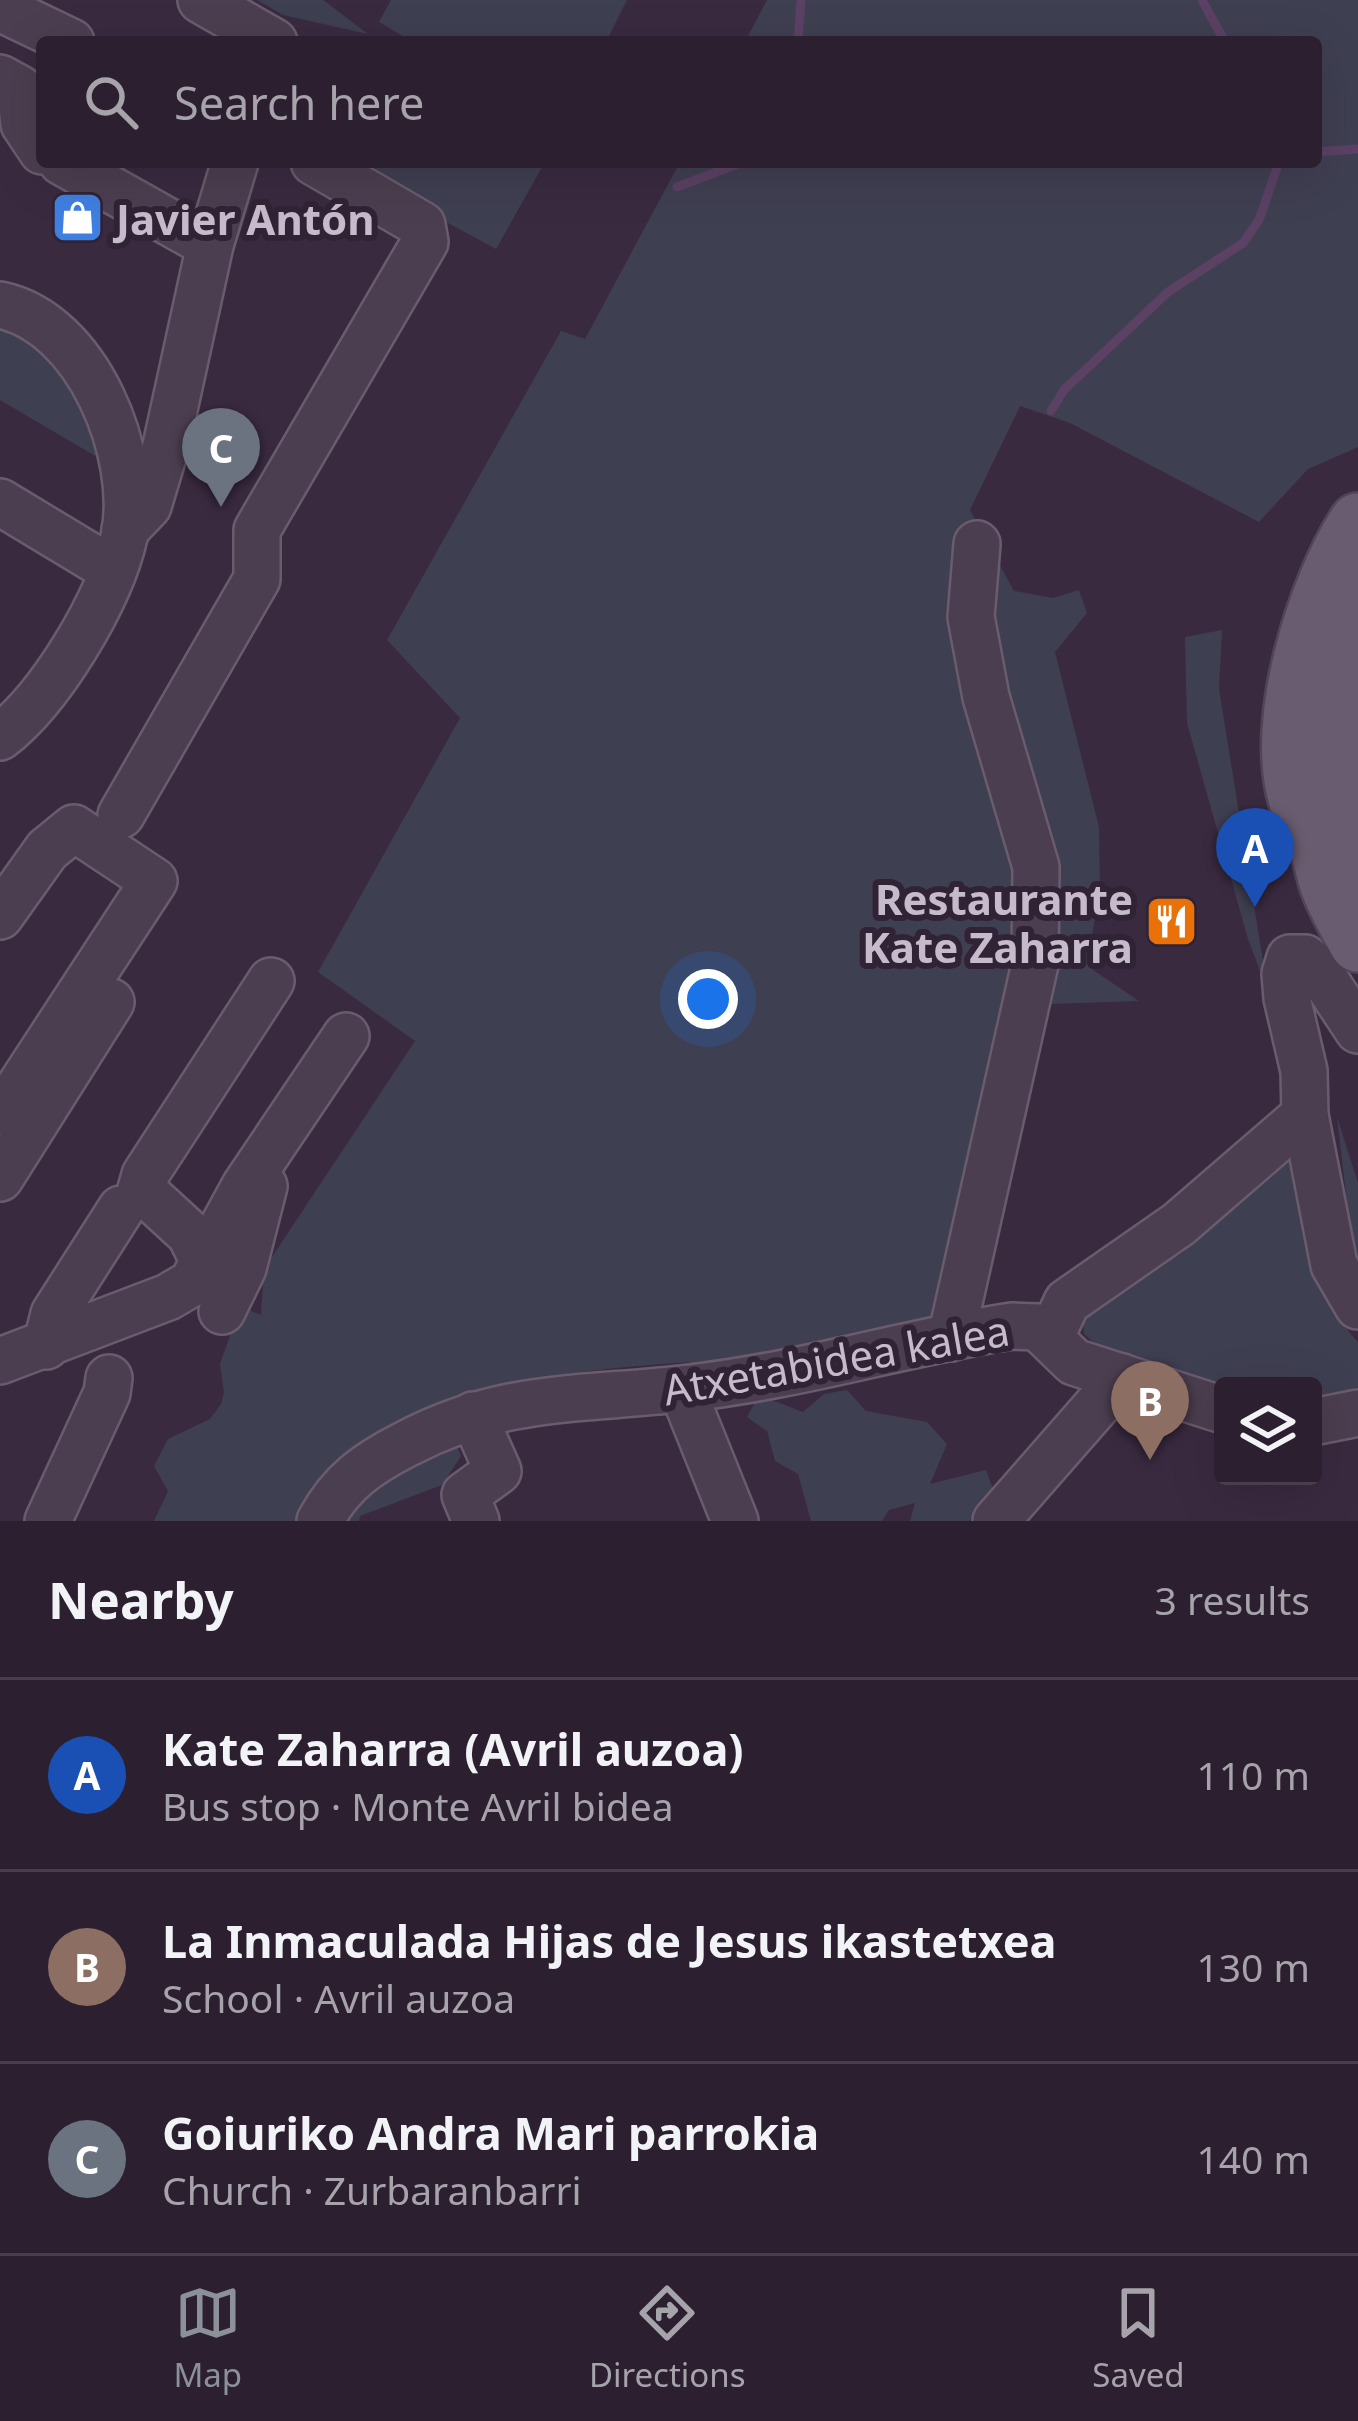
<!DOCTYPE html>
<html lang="en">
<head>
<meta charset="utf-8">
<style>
	body { margin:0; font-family:"Noto Sans",sans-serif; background:#342838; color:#f1f3f6 }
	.controls { position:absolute; right:36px; bottom:36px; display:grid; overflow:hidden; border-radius:12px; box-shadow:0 12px 48px #0002 }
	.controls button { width:108px; height:108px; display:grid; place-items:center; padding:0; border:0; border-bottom:3px solid #483e4c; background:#2c2030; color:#f1f3f6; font:60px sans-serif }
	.you { position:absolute; left:708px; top:999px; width:42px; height:42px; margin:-30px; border:9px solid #fff; border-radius:50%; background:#1a73e8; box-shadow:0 0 0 18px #1a73e833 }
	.badge { display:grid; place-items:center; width:78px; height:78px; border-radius:50%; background:#8c9099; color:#fff; font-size:39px; font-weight:700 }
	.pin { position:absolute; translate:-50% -99px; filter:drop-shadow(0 3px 6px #0008) }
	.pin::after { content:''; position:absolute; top:63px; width:42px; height:36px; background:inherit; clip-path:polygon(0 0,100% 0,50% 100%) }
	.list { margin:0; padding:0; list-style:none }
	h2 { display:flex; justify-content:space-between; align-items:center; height:156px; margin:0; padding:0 48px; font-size:51px }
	h2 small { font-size:39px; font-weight:400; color:#a6a3ab }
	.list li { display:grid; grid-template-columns:78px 1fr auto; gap:36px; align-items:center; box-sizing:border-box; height:192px; padding:0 48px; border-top:3px solid #483e4c }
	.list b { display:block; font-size:45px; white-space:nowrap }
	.list p { margin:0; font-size:39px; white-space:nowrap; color:#a6a3ab }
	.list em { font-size:39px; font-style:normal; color:#a6a3ab }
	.icon { flex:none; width:66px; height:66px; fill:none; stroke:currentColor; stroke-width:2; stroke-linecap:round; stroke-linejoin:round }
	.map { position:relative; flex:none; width:1358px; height:1521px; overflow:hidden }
	.search { position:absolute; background:#2c2030; box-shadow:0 12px 48px #0002; left:36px; right:36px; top:36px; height:132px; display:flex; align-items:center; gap:30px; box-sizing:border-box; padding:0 42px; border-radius:12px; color:#a6a3ab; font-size:45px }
	.sheet { height:732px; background:#2c2030 }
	nav { display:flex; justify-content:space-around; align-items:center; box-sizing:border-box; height:168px; border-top:3px solid #483e4c; background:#2c2030; font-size:33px; color:#a6a3ab }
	nav a { display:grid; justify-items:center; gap:6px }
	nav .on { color:#8c9099 }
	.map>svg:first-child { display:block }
	.green { fill:#3f3f52 }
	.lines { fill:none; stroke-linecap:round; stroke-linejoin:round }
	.stream { stroke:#5b4164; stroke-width:9 }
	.minor-casing { stroke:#695c6d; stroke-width:50 }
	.major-casing { stroke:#514556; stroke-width:62 }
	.minor { stroke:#4b3e50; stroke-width:45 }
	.major { stroke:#6a5c70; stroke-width:57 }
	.labels { text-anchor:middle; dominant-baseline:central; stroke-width:12; stroke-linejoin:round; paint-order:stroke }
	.poi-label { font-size:42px; font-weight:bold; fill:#c6bbca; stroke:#302335; text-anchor:start }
	.street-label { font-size:42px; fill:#c6bbca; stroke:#302335 }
</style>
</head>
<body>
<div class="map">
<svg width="1358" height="1521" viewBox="0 0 1358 1521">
	<rect width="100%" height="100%" fill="#3a2a40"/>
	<g class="green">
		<path d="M257,0H323L368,34L283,15Z"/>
		<path d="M391,0H627L606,42H413L379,22Z"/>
		<path d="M767,0H1358V447L1308,469L1259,522L1070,423L1020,406L970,510L1014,591L1053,598L1079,590L1087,613L1055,652L1099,827L1100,891L1091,941L1093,970L1139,1001L1050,1004L1026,1103L936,1321L876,1329L813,1356L804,1347C782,1347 761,1356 739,1358C651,1367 520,1366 445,1413L461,1456L442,1485L360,1516L359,1521H154L168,1491L154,1466L168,1439L210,1419L221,1404L224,1393L220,1364L240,1307L261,1315L264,1269L415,1041L318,972L460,718L387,640L561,331L585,339L680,162H1316V42H745Z"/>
		<path d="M380,162H545L496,249L369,180Z"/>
		<path d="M0,326L44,340L104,442L97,457L0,400Z"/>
		<path d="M1222,630L1219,689L1268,992L1248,939L1187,723L1185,637Z"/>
		<path d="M1337,1117L1358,1183V1277L1354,1264Z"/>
		<path d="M1296,1156C1308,1217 1313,1296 1358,1342V1398L1313,1405V1386H1223V1393L1096,1344L1084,1334L1083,1321L1092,1302L1179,1255Z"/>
		<path d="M847,1390L866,1411L927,1422L947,1444L930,1484L986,1470L995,1494L969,1521H910L915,1503L889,1510L882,1521H811L798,1474L775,1461L767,1431L747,1417L759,1395L803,1412L824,1394Z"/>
	</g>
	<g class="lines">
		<g class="stream">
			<path d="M1202,0L1225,42"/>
			<path d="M798,42L801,0"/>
			<path d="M1316,152L1358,149"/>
			<path d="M677,187L743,162"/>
			<path d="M1051,411L1064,390L1168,292L1243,243L1259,220L1279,162"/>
		</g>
		<defs>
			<g id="minor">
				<path d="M201,0L274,42"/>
				<path d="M0,8L71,42"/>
				<path d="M0,78L20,89L24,124L42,151"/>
				<path d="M62,162L210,245"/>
				<path d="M0,305C88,323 141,456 124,537C110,599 51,698 0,737"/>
				<path d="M0,502L111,569"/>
				<path d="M125,530L148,506L166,446L210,245L235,162"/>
				<path d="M121,815L257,579V530L425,242L422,225L314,162"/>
				<path d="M0,916L47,850L74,828L154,881L3,1112"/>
				<path d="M1358,1030L1317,968L1305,958H1290L1285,974L1287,998L1304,1071L1305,1115L1334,1265L1358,1306"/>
				<path d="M0,1178L111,1002"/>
				<path d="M204,1262L190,1234L141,1189L145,1175L271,981"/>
				<path d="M222,1311L243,1268L264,1186"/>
				<path d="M1051,1336L1067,1302L1179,1224L1305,1115"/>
				<path d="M951,1338L1035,964L1036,867L986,697L971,617L977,544"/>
				<path d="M46,1346L54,1314L121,1209"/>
				<path d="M0,1361L168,1297L192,1283L245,1186L346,1036"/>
				<path d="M682,1389L735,1521"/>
				<path d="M473,1415L498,1471L465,1495L476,1521"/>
				<path d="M1313,1422L1358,1413"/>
				<path d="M48,1521L107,1393L109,1378"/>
				<path d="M320,1521C341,1482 367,1464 406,1444C501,1394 577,1400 680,1389C713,1386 747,1380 779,1374C857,1359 934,1338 1012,1326L1038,1327L1074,1362L1223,1410"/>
				<path d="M996,1521L1122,1377"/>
			</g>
			<g id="major">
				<path d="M1358,522C1315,588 1275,720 1297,798C1300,809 1309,820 1313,831C1320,848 1323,867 1329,885C1336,905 1348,924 1358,943"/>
				<path d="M1358,609C1325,693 1329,784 1358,868"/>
			</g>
		</defs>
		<use href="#minor" class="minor-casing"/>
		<use href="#major" class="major-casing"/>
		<use href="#minor" class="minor"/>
		<use href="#major" class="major"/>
	</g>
	<defs>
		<symbol id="shop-square" viewBox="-11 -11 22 22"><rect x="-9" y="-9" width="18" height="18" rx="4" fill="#3f7fe0" stroke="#302335"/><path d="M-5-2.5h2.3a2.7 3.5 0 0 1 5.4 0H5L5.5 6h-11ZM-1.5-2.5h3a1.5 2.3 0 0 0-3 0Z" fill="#fff"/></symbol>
		<symbol id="restaurant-square" viewBox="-11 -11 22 22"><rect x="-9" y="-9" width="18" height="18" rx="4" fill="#e8710a" stroke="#302335"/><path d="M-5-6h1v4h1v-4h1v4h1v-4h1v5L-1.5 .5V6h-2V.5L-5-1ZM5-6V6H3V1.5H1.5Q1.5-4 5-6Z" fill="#fff"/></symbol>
	</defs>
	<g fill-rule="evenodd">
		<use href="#shop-square" x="48" y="188" width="59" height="59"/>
		<use href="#restaurant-square" x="1142" y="892" width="59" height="59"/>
	</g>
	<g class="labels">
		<g class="poi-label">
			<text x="116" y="218">Javier Antón</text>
			<text x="1133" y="898" text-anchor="end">Restaurante<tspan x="1133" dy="48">Kate Zaharra</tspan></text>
		</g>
		<g class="street-label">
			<text transform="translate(836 1359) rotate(-10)">Atxetabidea kalea</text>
		</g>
	</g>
</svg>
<div class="controls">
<button><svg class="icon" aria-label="layers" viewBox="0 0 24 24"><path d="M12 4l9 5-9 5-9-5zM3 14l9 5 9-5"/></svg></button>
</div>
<div class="you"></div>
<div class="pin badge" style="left:1255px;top:907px;background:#1a4fb4">A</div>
<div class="pin badge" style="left:1150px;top:1460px;background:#8d6e63">B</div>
<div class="pin badge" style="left:221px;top:507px;background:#6b7280">C</div>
<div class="search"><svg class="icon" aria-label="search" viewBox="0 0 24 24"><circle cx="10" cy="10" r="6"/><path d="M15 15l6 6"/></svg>Search here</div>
</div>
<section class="sheet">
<h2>Nearby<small>3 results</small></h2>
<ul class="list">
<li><span class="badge" style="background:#1a4fb4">A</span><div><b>Kate Zaharra (Avril auzoa)</b><p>Bus stop · Monte Avril bidea</p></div><em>110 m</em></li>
<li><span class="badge" style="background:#8d6e63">B</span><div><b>La Inmaculada Hijas de Jesus ikastetxea</b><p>School · Avril auzoa</p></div><em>130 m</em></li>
<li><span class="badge" style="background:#6b7280">C</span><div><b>Goiuriko Andra Mari parrokia</b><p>Church · Zurbaranbarri</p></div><em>140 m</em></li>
</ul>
</section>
<nav>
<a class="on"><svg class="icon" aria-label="map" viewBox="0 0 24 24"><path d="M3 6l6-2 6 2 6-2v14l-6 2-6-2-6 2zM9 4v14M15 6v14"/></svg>Map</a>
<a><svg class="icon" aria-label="directions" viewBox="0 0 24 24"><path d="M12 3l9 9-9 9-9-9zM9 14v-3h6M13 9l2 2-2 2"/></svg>Directions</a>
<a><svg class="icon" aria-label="saved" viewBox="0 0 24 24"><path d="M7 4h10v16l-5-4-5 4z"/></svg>Saved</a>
</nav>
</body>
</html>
